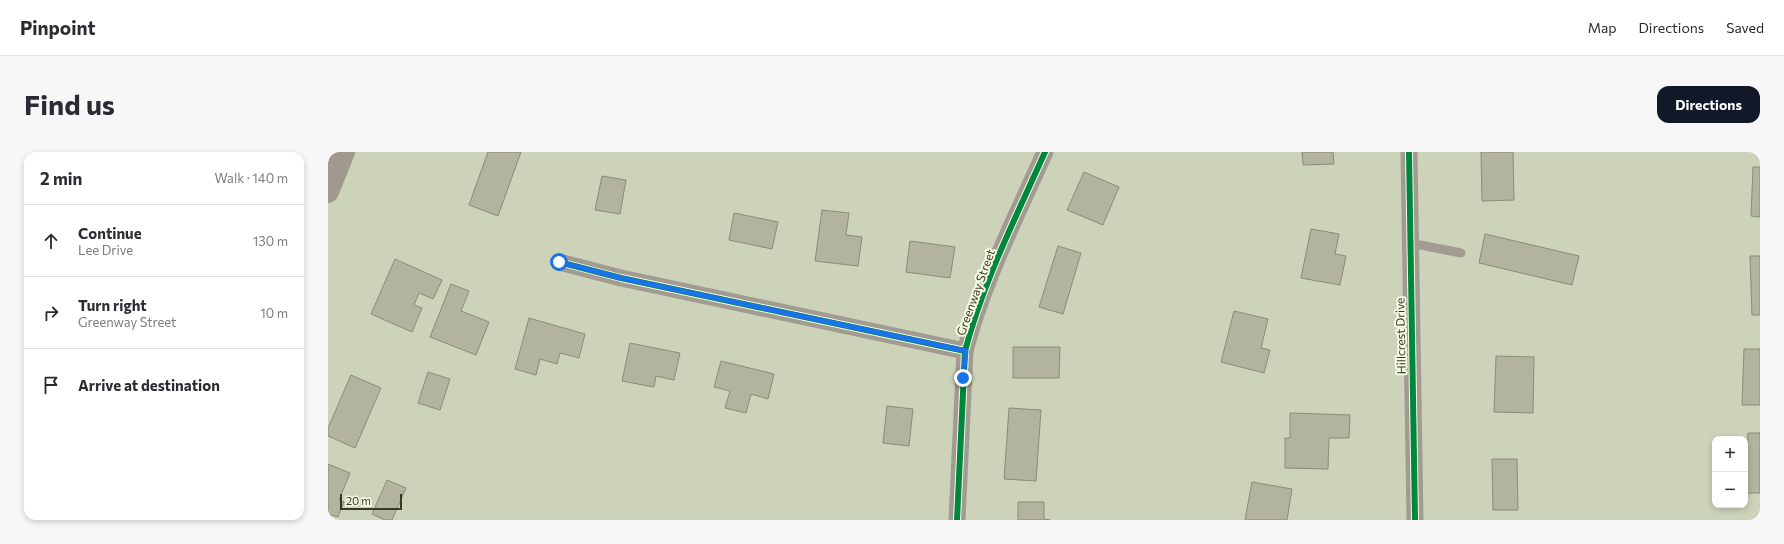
<!DOCTYPE html>
<html lang="en">
<head>
<meta charset="utf-8">
<style>
	body { margin:0; font-family:Commissioner,sans-serif; background:#f7f7f7; color:#2b2b33 }
	.controls { position:absolute; right:12px; bottom:12px; display:grid; overflow:hidden; border-radius:8px; box-shadow:0 2px 6px #0003 }
	.controls button { width:36px; height:36px; display:grid; place-items:center; padding:0; border:0; border-bottom:1px solid #e1e1e2; background:#fff; color:#2b2b33; font:20px sans-serif }
	.scale { position:absolute; left:12px; bottom:10px; width:62px; box-sizing:border-box; padding-left:4px; border:2px solid #353a26; border-top:0; font-size:11px; line-height:14px; white-space:nowrap; color:#353a26; -webkit-text-stroke:3px #f6fce3; paint-order:stroke }
	.stop { position:absolute; width:12px; height:12px; margin:-9px; border:3px solid #1a73e8; border-radius:50%; background:#fff }
	.stop.end { background:#1a73e8; border-color:#fff; box-shadow:0 1px 4px #0008 }
	.list { margin:0; padding:0; list-style:none }
	h2 { display:flex; justify-content:space-between; align-items:center; height:52px; margin:0; padding:0 16px; font-size:17px }
	h2 small { font-size:13px; font-weight:400; color:#7c7c81 }
	.list li { display:grid; grid-template-columns:26px 1fr auto; gap:12px; align-items:center; box-sizing:border-box; height:72px; padding:0 16px; border-top:1px solid #e1e1e2 }
	.list b { display:block; font-size:15px; white-space:nowrap }
	.list p { margin:0; font-size:13px; white-space:nowrap; color:#7c7c81 }
	.list em { font-size:13px; font-style:normal; color:#7c7c81 }
	.icon { flex:none; width:22px; height:22px; fill:none; stroke:currentColor; stroke-width:2; stroke-linecap:round; stroke-linejoin:round }
	.map { position:relative; flex:none; width:1432px; height:368px; overflow:hidden; border-radius:12px }
	header { display:flex; align-items:center; gap:24px; box-sizing:border-box; height:56px; padding:0 20px; background:#fff; border-bottom:1px solid #e1e1e2 }
	header strong { font-size:19px }
	nav { display:flex; gap:22px; margin-inline-start:auto; font-size:14px }
	.intro { display:flex; align-items:center; justify-content:space-between; box-sizing:border-box; height:96px; padding:0 24px }
	h1 { margin:0; font-size:28px }
	.button { padding:10px 18px; border-radius:12px; background:#111827; color:#fff; font-size:14px; font-weight:700 }
	main { display:flex; gap:24px; padding:0 24px }
	aside { flex:1; background:#fff; border-radius:12px; box-shadow:0 2px 6px #0003 }
	.map>svg:first-child { display:block }
	.building { fill:#b2b49f; stroke:#8a8c77 }
	.lines { fill:none; stroke-linecap:round; stroke-linejoin:round }
	.service { stroke:#a29b91; stroke-width:9 }
	.minor { stroke:#a29b91; stroke-width:17 }
	.secondary { stroke:#a09a8c; stroke-width:22 }
	.cycleway-casing { stroke:#f6fce3; stroke-width:8 }
	.cycleway { stroke:#00873e; stroke-width:6 }
	.route { stroke:#1a73e8; stroke-width:5 }
	.labels { text-anchor:middle; dominant-baseline:central; stroke-width:4; stroke-linejoin:round; paint-order:stroke }
	.street-label { font-size:12px; fill:#353a26; stroke:#f6fce3 }
</style>
</head>
<body>
<header>
<strong>Pinpoint</strong>
<nav><a>Map</a><a>Directions</a><a>Saved</a></nav>
</header>
<div class="intro"><h1>Find us</h1><a class="button">Directions</a></div>
<main>
<aside>
<h2>2 min<small>Walk · 140 m</small></h2>
<ul class="list">
<li><svg class="icon" aria-label="ahead" viewBox="0 0 24 24"><path d="M12 20V5M6 11l6-6 6 6"/></svg><div><b>Continue</b><p>Lee Drive</p></div><em>130 m</em></li>
<li><svg class="icon" aria-label="right" viewBox="0 0 24 24"><path d="M7 20v-9h11M14 6l5 5-5 5"/></svg><div><b>Turn right</b><p>Greenway Street</p></div><em>10 m</em></li>
<li><svg class="icon" aria-label="arrive" viewBox="0 0 24 24"><path d="M6 21V4h12l-3 4 3 4H6"/></svg><div><b>Arrive at destination</b></div></li>
</ul>
</aside>
<div class="map">
<svg width="1432" height="368" viewBox="0 0 1432 368">
	<rect width="100%" height="100%" fill="#ccd3b8"/>
	<g class="building">
		<path d="M160,0H193L170,64L141,53Z"/>
		<path d="M974,0H1005L1006,12L975,13Z"/>
		<path d="M1153,0H1185L1186,48L1154,49Z"/>
		<path d="M1425,15H1432V65L1423,64Z"/>
		<path d="M756,20L791,35L775,73L739,58Z"/>
		<path d="M274,24L298,28L292,62L267,58Z"/>
		<path d="M494,58L521,61L518,83L534,85L530,114L487,109Z"/>
		<path d="M406,61L450,70L444,97L401,88Z"/>
		<path d="M983,77L1011,82L1007,102L1018,104L1012,133L973,126Z"/>
		<path d="M1157,82L1251,104L1244,133L1151,111Z"/>
		<path d="M582,89L627,95L622,126L578,120Z"/>
		<path d="M730,94L753,101L735,162L711,155Z"/>
		<path d="M1422,104H1432V163H1424Z"/>
		<path d="M67,107L114,128L105,147L91,141L86,153L94,156L84,180L43,162Z"/>
		<path d="M123,132L141,139L133,159L161,170L148,203L102,185Z"/>
		<path d="M906,159L940,167L933,196L942,198L936,221L893,210Z"/>
		<path d="M201,166L257,182L251,206L232,201L229,212L212,207L208,223L187,217Z"/>
		<path d="M302,191L352,201L346,228L328,224L326,235L294,229Z"/>
		<path d="M685,195H732L731,226H685Z"/>
		<path d="M1416,197H1432V253H1414Z"/>
		<path d="M1168,204L1206,205L1205,261L1166,260Z"/>
		<path d="M393,209L446,222L440,247L423,242L418,261L397,256L402,239L386,235Z"/>
		<path d="M100,220L122,227L112,258L90,251Z"/>
		<path d="M23,223L53,236L27,296L0,284V276Z"/>
		<path d="M559,254L585,257L581,294L555,291Z"/>
		<path d="M681,256L713,258L708,329L676,327Z"/>
		<path d="M962,261L1022,263L1021,286H1001L1000,317L957,316V286H962Z"/>
		<path d="M1420,281H1432V341H1417Z"/>
		<path d="M1164,307H1189L1190,358H1165Z"/>
		<path d="M0,312L22,321L11,348L16,350L10,365L3,363L0,368Z"/>
		<path d="M59,328L78,336L64,368H57L44,362Z"/>
		<path d="M924,330L964,337L959,368H917Z"/>
		<path d="M690,350H716V367L722,368H690Z"/>
	</g>
	<g class="lines">
		<path class="service" d="M1082,91L1133,101"/>
		<g class="minor">
			<path d="M1081,0L1087,368"/>
			<path d="M231,110L293,126L637,199"/>
			<path d="M629,368L637,199C655,130 688,65 717,0"/>
		</g>
		<path class="secondary" d="M0,40L16,0"/>
		<defs>
			<g id="cycleway">
				<path d="M1081,0L1087,368"/>
				<path d="M231,110L293,126L637,199"/>
				<path d="M629,368L637,199C655,130 688,65 717,0"/>
			</g>
		</defs>
		<use href="#cycleway" class="cycleway-casing"/>
		<use href="#cycleway" class="cycleway"/>
	</g>
	<g class="lines">
		<path class="route" d="M231,110L293,126L638,199L635,226"/>
	</g>
	<g class="labels">
		<g class="street-label">
			<text transform="translate(647 140) rotate(-70)">Greenway Street</text>
			<text transform="translate(1072 184) rotate(-91)">Hillcrest Drive</text>
		</g>
	</g>
</svg>
<div class="controls">
<button>+</button>
<button>−</button>
</div>
<div class="scale">20 m</div>
<div class="stop" style="left:231px;top:110px"></div>
<div class="stop end" style="left:635px;top:226px"></div>
</div>
</main>
</body>
</html>
